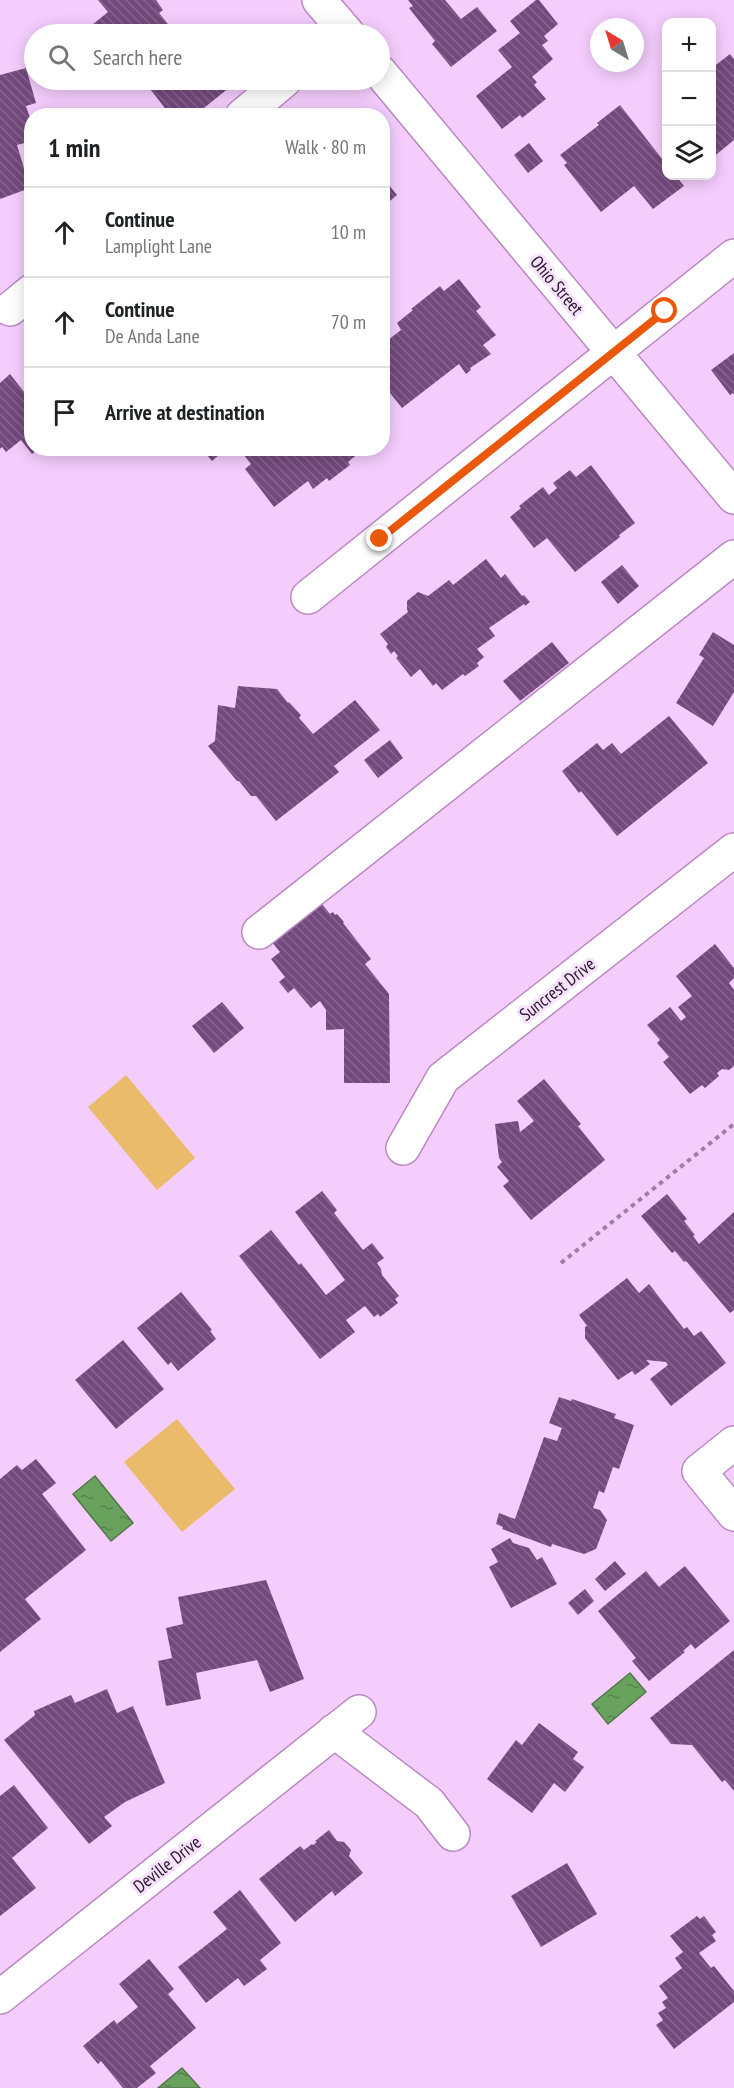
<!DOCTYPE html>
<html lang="en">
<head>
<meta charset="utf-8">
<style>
	body { margin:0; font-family:"PT Sans Narrow",sans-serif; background:#f2f2f2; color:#202124 }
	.controls { position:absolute; right:18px; top:18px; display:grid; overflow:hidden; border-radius:12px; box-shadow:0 3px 15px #0003 }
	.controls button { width:54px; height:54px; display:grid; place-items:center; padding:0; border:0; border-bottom:2px solid #e0e0e0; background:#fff; color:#202124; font:30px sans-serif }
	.compass { position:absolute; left:590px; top:18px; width:54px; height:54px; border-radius:50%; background:#fff; box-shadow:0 3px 15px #0003; rotate:322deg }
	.stop { position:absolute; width:18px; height:18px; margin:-14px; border:4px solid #ea580c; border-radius:50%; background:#fff }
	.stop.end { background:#ea580c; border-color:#fff; box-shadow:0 2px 6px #0008 }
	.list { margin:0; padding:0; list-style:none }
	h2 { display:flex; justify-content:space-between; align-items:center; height:78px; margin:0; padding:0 24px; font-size:26px }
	h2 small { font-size:20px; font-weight:400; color:#757577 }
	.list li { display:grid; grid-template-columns:39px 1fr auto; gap:18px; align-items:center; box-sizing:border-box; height:90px; padding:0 24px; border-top:2px solid #e0e0e0 }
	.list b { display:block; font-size:22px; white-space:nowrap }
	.list p { margin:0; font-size:20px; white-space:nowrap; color:#757577 }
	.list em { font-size:20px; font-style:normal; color:#757577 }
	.icon { flex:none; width:33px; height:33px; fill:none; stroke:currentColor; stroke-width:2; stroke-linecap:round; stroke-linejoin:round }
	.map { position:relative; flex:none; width:734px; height:2088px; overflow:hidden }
	.search { position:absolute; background:#fff; box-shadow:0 3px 15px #0003; left:24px; top:24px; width:366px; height:66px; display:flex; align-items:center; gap:15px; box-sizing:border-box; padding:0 21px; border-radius:33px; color:#757577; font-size:22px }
	.panel { position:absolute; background:#fff; box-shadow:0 3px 15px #0003; left:24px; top:108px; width:366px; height:348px; border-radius:24px }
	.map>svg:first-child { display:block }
	.pitch { fill:#e9bb6a }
	.water { fill:url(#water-ripples); stroke:#54784d; stroke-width:1.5 }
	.building { fill:url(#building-back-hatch) }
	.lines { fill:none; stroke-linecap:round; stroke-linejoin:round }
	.minor-casing { stroke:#b88ac2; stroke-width:36 }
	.path { stroke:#9d7fa4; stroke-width:4; stroke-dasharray:4.5 4.5; stroke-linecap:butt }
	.minor { stroke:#fff; stroke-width:33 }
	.route { stroke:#ea580c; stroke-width:8 }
	.labels { text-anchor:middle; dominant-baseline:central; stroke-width:6; stroke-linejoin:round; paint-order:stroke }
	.street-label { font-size:18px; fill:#27152b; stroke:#f6e2fa }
</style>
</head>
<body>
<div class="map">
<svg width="734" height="2088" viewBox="0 0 734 2088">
	<defs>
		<pattern id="water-ripples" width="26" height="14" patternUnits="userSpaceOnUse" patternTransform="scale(1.5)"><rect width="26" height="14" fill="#68a25c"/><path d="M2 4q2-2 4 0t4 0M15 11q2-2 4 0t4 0" fill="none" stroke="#56834c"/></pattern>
		<pattern id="building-back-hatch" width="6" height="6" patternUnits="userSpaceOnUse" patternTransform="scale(1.5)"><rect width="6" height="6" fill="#74497d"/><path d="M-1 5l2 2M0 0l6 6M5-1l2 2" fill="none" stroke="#86658e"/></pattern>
	</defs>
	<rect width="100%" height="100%" fill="#f4cdfd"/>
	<g class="pitch">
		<path d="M126,1075L195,1158L157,1190L88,1107Z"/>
		<path d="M177,1419L235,1489L182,1532L124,1462Z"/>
	</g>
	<g class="water">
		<path d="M95,1476L133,1523L111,1541L73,1494Z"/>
		<path d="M630,1673L646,1692L608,1724L592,1704Z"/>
		<path d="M182,2068L200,2088H158Z"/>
	</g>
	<g class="building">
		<path d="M98,0H156L163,10L159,13L168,24L160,30L163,34H92L87,29L108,12Z"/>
		<path d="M408,0H445L461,19L477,7L497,31L451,67L432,44L435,41L409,8L413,6Z"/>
		<path d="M536,0H539L558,24L544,36L548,41L542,45L553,59L532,77L537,82L534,85L546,99L522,118L520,115L502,129L476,96L512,67L498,50L520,33L510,21Z"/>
		<path d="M730,54L734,59V140L712,158V68Z"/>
		<path d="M26,68L36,103L26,106L32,124V141L17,145L30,188L0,199V75Z"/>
		<path d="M137,80H224L230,87L194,116H171L147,85L144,88Z"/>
		<path d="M620,105L666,164V176H676L684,186L653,209L634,186L601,212L564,165L567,163L560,155L599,125L597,123Z"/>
		<path d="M529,143L543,161L528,173L514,155Z"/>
		<path d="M382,171L388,178L385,180L397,195L385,205L386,207L382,210Z"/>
		<path d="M459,279L481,307L476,311L496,335L483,345L491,354L470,368L471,370L466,374L459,364L402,408L382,383V338L387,344L389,342L388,340L401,330L397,323L413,310L411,309L440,286L444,291Z"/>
		<path d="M734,353V395L733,393L730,395L711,370Z"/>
		<path d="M10,374L32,402V448H40L32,454L21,440L6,452L2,447L0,449V383Z"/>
		<path d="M201,448H227L212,461Z"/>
		<path d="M241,448H359L361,451L348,462L350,465L329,481L327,478L313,489L308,481L274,507L245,469L251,464L240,450Z"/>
		<path d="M591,465L635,523L619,535L620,537L575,572L547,538L534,548L510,517L521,508L519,506L543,487L549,495L557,488L553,483L570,470L576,477Z"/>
		<path d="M486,559L501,578L505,574L522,596L524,595L530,602L525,606L524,604L489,628L495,636L477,649L484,657L477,663L479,666L465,676L463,674L442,690L436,683L433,686L420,669L411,677L396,658L398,656L394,651L391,654L386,647L388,644L380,634L408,612L407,609V601L418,592L428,596L449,580L453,585Z"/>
		<path d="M622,565L639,586L618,604L601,582Z"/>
		<path d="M713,632L734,645V692L713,726L676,703L704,658L699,655Z"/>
		<path d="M552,642L569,663L520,701L503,681Z"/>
		<path d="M238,686L277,689L288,703L289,702L301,715L299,718L313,734L355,700L380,730L334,766L339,772L276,821L256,796H251L239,781H237L208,746L215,741L218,705L235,708Z"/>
		<path d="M669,716L708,763L617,836L581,791L579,793L562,771L597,743L603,750L612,743L621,754Z"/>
		<path d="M390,740L403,758L378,778L364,760Z"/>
		<path d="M316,897L330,914L333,912L335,915L337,914L344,922L343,923L371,959L365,964L389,994L390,1083H344V1029L326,1030V1010L320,1001L311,1008L294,988L288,993L279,982L285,977L271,959L280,952L267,936Z"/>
		<path d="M715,944L734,968V978L729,983L734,990V1066L729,1070L722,1069L717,1073L719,1076L705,1088L702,1085L690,1094L663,1062L669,1057L657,1043L660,1040L647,1025L670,1007L681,1021L686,1017L678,1007L692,996L676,976Z"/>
		<path d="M222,1002L244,1028L214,1053L192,1026Z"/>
		<path d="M544,1079L581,1124L578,1126L605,1160L531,1220L503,1186L509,1181L497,1167L502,1162L499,1158L495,1124L518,1121L520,1132L534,1121L517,1101Z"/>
		<path d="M322,1191L337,1210L334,1213L363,1250L372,1243L384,1258L377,1263L381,1269L382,1275L399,1296L395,1299L398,1303L380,1317L378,1314L374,1317L365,1306L346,1320L355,1332L320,1359L239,1256L271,1230L299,1265L301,1263L326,1295L345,1280L295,1212Z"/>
		<path d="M667,1194L687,1219L684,1221L695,1235L693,1236L699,1244L734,1212V1310L730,1313L686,1261L684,1262L675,1251L672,1253L641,1216Z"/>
		<path d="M627,1278L639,1293L649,1284L684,1329L687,1327L694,1336L701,1331L726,1363L671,1406L650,1379L668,1365L666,1362L646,1360L650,1364L635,1375L632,1371L618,1380L585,1338V1327L587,1326L579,1315Z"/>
		<path d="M181,1292L212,1330L210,1331L216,1339L178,1371L171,1362L168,1365L137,1328Z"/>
		<path d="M123,1340L164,1389L116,1429L75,1380Z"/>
		<path d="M559,1397L571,1401L572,1399L616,1414L614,1418L634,1425L619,1469L613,1467L604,1493L599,1491L593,1508L600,1510L607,1520L596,1549L584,1554L552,1544L551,1547L502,1529L503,1527L496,1524L499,1513L515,1519L544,1437L557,1441L562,1428L549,1423Z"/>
		<path d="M36,1459L56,1483L42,1494L86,1550L25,1599L41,1619L0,1652V1479L17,1465L22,1470Z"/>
		<path d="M510,1538L513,1543L529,1548L537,1560L542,1557L557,1584L511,1608L489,1567L498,1562L491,1549Z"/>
		<path d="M615,1561L626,1574L605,1591L595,1579Z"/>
		<path d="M685,1566L730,1621L695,1649L691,1644L683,1651L685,1652L649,1681L632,1661L636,1658L598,1611L646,1571L659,1587Z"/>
		<path d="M266,1580L304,1679L270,1692L257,1660L196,1673L201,1699L166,1706L158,1661L172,1658L166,1628L183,1624L178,1597Z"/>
		<path d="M585,1589L594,1601L578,1615L568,1603Z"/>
		<path d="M734,1650V1791L725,1780L722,1782L692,1745L671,1744L650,1718Z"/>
		<path d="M107,1689L117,1713L133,1706L165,1783L125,1802L104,1817L112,1826L89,1844L4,1740L35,1715L34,1711L71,1695L75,1703Z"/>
		<path d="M539,1723L578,1752L573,1759L584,1767L565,1792L554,1783L532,1813L487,1779L516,1740L522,1745Z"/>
		<path d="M14,1785L48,1828L12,1858L36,1888L0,1916V1796Z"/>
		<path d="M329,1830L337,1841L344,1842L351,1850L349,1856L363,1873L335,1896L332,1891L295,1922L259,1879L300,1846L304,1850L312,1844L313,1845L317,1842L315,1841Z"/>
		<path d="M567,1863L597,1914L541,1947L511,1896Z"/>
		<path d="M240,1890L281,1943L260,1960L267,1969L244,1986L238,1978L206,2003L178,1967L227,1929L213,1912Z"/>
		<path d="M697,1916L700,1919L704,1916L716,1932L712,1935L716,1941L699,1953L711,1968L714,1966L734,1991V2002L674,2049L656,2025L663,2020L658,2013L666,2008L662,2002L668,1998L659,1986L682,1968L675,1958L683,1952L670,1936Z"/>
		<path d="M149,1959L174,1989L168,1994L196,2028L150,2066L156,2073L137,2088H123L101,2061L98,2064L83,2046L114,2020L117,2024L138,2007L119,1984Z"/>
	</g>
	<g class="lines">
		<defs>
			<g id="minor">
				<path d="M319,0L348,34"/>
				<path d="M380,72L734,497"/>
				<path d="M242,116L285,80"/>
				<path d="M10,309L32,291"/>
				<path d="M308,597L734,256"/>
				<path d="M259,932L734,557"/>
				<path d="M403,1148L443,1078L734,850"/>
				<path d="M734,1443L699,1471L734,1514"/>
				<path d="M334,1731L429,1803L453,1834"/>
				<path d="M0,1997L359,1712"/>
			</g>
		</defs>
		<use href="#minor" class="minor-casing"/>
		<path class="path" d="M561,1263L734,1124"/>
		<use href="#minor" class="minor"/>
	</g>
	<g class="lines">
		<path class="route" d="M380,539L665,311"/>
	</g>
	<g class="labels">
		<g class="street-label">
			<text transform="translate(557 285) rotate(50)">Ohio Street</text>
			<text transform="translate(557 989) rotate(-38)">Suncrest Drive</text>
			<text transform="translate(167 1864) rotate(-38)">Deville Drive</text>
		</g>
	</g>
</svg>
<div class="controls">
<button>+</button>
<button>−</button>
<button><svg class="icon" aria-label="layers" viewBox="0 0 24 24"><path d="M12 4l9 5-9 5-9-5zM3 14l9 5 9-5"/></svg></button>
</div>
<svg class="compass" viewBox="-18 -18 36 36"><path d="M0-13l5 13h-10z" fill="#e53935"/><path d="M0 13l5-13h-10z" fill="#757577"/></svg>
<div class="stop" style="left:665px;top:311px"></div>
<div class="stop end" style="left:380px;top:539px"></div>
<div class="search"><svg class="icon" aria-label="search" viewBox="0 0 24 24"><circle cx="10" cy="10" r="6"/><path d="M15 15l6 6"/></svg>Search here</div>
<section class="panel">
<h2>1 min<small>Walk · 80 m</small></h2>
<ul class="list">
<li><svg class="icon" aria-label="ahead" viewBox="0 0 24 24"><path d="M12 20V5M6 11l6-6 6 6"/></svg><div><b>Continue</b><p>Lamplight Lane</p></div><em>10 m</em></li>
<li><svg class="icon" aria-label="ahead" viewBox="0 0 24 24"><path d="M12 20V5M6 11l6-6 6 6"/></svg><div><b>Continue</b><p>De Anda Lane</p></div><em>70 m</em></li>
<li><svg class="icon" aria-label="arrive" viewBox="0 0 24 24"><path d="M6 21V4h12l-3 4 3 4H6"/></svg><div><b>Arrive at destination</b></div></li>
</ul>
</section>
</div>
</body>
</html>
